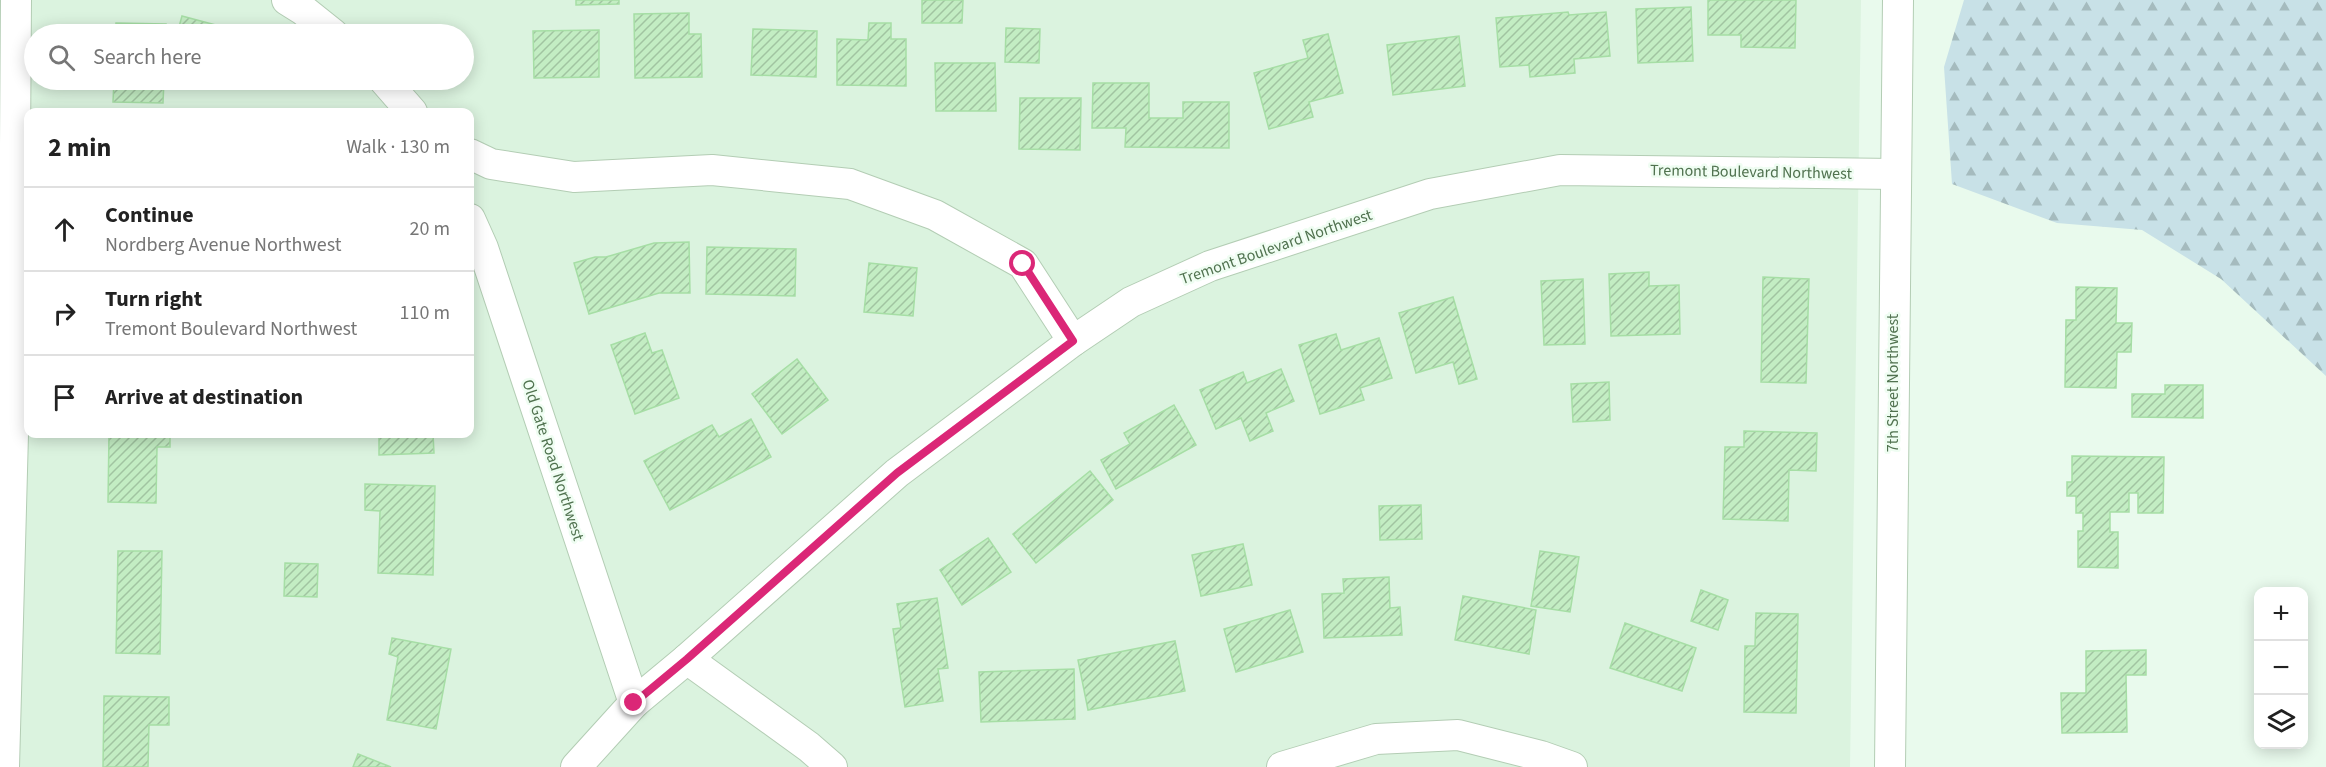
<!DOCTYPE html>
<html lang="en">
<head>
<meta charset="utf-8">
<style>
	body { margin:0; font-family:"Source Sans 3",sans-serif; background:#f6f6f6; color:#222 }
	.controls { position:absolute; right:18px; bottom:18px; display:grid; overflow:hidden; border-radius:12px; box-shadow:0 3px 15px #0003 }
	.controls button { width:54px; height:54px; display:grid; place-items:center; padding:0; border:0; border-bottom:2px solid #e0e0e0; background:#fff; color:#222; font:30px sans-serif }
	.stop { position:absolute; width:18px; height:18px; margin:-14px; border:4px solid #db2777; border-radius:50%; background:#fff }
	.stop.end { background:#db2777; border-color:#fff; box-shadow:0 2px 6px #0008 }
	.list { margin:0; padding:0; list-style:none }
	h2 { display:flex; justify-content:space-between; align-items:center; height:78px; margin:0; padding:0 24px; font-size:26px }
	h2 small { font-size:20px; font-weight:400; color:#767676 }
	.list li { display:grid; grid-template-columns:39px 1fr auto; gap:18px; align-items:center; box-sizing:border-box; height:84px; padding:0 24px; border-top:2px solid #e0e0e0 }
	.list b { display:block; font-size:22px; white-space:nowrap }
	.list p { margin:0; font-size:20px; white-space:nowrap; color:#767676 }
	.list em { font-size:20px; font-style:normal; color:#767676 }
	.icon { flex:none; width:33px; height:33px; fill:none; stroke:currentColor; stroke-width:2; stroke-linecap:round; stroke-linejoin:round }
	.map { position:relative; flex:none; width:2326px; height:767px; overflow:hidden }
	.search { position:absolute; background:#fff; box-shadow:0 3px 15px #0003; left:24px; top:24px; width:450px; height:66px; display:flex; align-items:center; gap:15px; box-sizing:border-box; padding:0 21px; border-radius:33px; color:#767676; font-size:22px }
	.panel { position:absolute; background:#fff; box-shadow:0 3px 15px #0003; left:24px; top:108px; width:450px; height:330px; border-radius:12px }
	.map>svg:first-child { display:block }
	.residential { fill:#dbf3df; fill-rule:evenodd }
	.forest { fill:url(#forest-firs) }
	.building { fill:url(#building-hatch); stroke:#a6dea5; stroke-width:1.5 }
	.lines { fill:none; stroke-linecap:round; stroke-linejoin:round }
	.minor-casing { stroke:#b3cdb4; stroke-width:32 }
	.minor { stroke:#fff; stroke-width:30 }
	.route { stroke:#db2777; stroke-width:8 }
	.labels { text-anchor:middle; dominant-baseline:central; stroke-width:5; stroke-linejoin:round; paint-order:stroke }
	.street-label { font-size:16px; fill:#50724f; stroke:#effdf2 }
</style>
</head>
<body>
<div class="map">
<svg width="2326" height="767" viewBox="0 0 2326 767">
	<defs>
		<pattern id="forest-firs" width="22" height="20" patternUnits="userSpaceOnUse" patternTransform="scale(1.5)"><rect width="22" height="20" fill="#c8e1e7"/><path d="M5 1l3.5 6h-7zM16 11l3.5 6h-7z" fill="#a5bbbe"/></pattern>
		<pattern id="building-hatch" width="6" height="6" patternUnits="userSpaceOnUse" patternTransform="scale(1.5)"><rect width="6" height="6" fill="#c3edc3"/><path d="M-1 1l2-2M0 6l6-6M5 7l2-2" fill="none" stroke="#a1c4a1"/></pattern>
	</defs>
	<rect width="100%" height="100%" fill="#e9faed"/>
	<path class="residential" d="M0,0H1861L1850,767H0ZM34,34H464V80H34ZM28,112H470V434H28Z"/>
	<path class="forest" d="M1964,0H2326V376L2221,279L2142,230L2057,223L1952,184L1944,67Z"/>
	<g class="building">
		<path d="M576,0H619V4L576,5Z"/>
		<path d="M922,0H963L962,23H922Z"/>
		<path d="M1708,0H1796L1795,48L1741,47V35H1708Z"/>
		<path d="M1691,7L1693,61L1638,63L1636,9Z"/>
		<path d="M1568,12L1569,15L1606,12L1610,56L1574,59L1575,73L1530,77L1529,65L1500,67L1496,18Z"/>
		<path d="M689,13V34H701L702,77L635,78L634,14Z"/>
		<path d="M182,16L231,29L230,34H177Z"/>
		<path d="M116,23L166,24L165,34H115Z"/>
		<path d="M869,23H891V39H906V86L837,85V39L868,40Z"/>
		<path d="M1006,28L1040,29L1039,63L1005,62Z"/>
		<path d="M753,29L817,31L816,77L751,75Z"/>
		<path d="M599,30V77L534,78L533,31Z"/>
		<path d="M1328,34L1343,93L1309,102L1313,117L1269,129L1254,73L1308,58L1303,40Z"/>
		<path d="M1459,36L1465,86L1393,95L1387,45Z"/>
		<path d="M935,63H995L996,111H936Z"/>
		<path d="M114,80H164L163,103L113,102Z"/>
		<path d="M1093,83H1149V118H1183V102H1229V148L1125,147L1126,128H1092Z"/>
		<path d="M1020,98H1081L1080,150L1019,149Z"/>
		<path d="M689,242L690,293H659L589,314L574,263L595,257H606L654,243Z"/>
		<path d="M707,247L796,249L795,296L706,294Z"/>
		<path d="M869,263L917,268L913,316L864,312Z"/>
		<path d="M1649,272V286L1679,285L1680,334L1611,336L1609,274Z"/>
		<path d="M1763,277L1809,279L1806,383L1761,382Z"/>
		<path d="M1583,279L1585,344L1544,345L1541,281Z"/>
		<path d="M2076,287L2117,288L2116,323H2132L2131,352H2117L2116,388L2065,387L2066,320H2076Z"/>
		<path d="M1453,297L1477,379L1459,384L1453,362L1416,373L1399,313Z"/>
		<path d="M645,333L652,353L662,350L679,398L635,414L611,345Z"/>
		<path d="M1336,334L1341,350L1379,338L1392,378L1360,388L1364,400L1320,414L1299,345Z"/>
		<path d="M797,359L828,400L782,434L752,394Z"/>
		<path d="M1281,369L1294,401L1266,413L1273,431L1250,441L1241,418L1216,429L1200,390L1243,372L1247,383Z"/>
		<path d="M1609,382L1610,420L1573,422L1571,384Z"/>
		<path d="M2165,385H2203V418L2132,417V394H2165Z"/>
		<path d="M1174,405L1196,445L1116,489L1101,460L1130,444L1124,433Z"/>
		<path d="M751,419L771,457L670,510L644,461L712,425L719,437Z"/>
		<path d="M1744,431L1817,433L1816,471L1789,470L1788,521L1723,519L1725,447H1744Z"/>
		<path d="M109,434H170V447H157L156,503L108,502Z"/>
		<path d="M379,434H433L434,453L379,455Z"/>
		<path d="M2072,456L2164,457L2163,513H2138V493H2129V512H2110V532H2118V568L2078,567V531H2083V513H2076V496H2067V482H2072Z"/>
		<path d="M1090,471L1113,500L1036,563L1013,534Z"/>
		<path d="M365,484L435,486L433,575L378,573L380,511L365,510Z"/>
		<path d="M1421,505L1422,539L1380,540L1379,506Z"/>
		<path d="M988,538L1011,572L962,605L940,570Z"/>
		<path d="M1243,544L1252,585L1201,596L1192,555Z"/>
		<path d="M118,551H162L160,654L116,653Z"/>
		<path d="M1540,551L1579,557L1570,612L1531,606Z"/>
		<path d="M285,563L318,564L317,597L284,596Z"/>
		<path d="M1389,577L1390,608L1400,607L1402,635L1324,638L1322,594L1344,593L1343,579Z"/>
		<path d="M1701,590L1728,600L1718,630L1691,621Z"/>
		<path d="M1463,596L1536,610L1529,654L1455,640Z"/>
		<path d="M937,598L948,668L938,669L943,701L905,707L893,629L901,628L897,604Z"/>
		<path d="M1290,610L1303,652L1236,672L1224,629Z"/>
		<path d="M1756,613L1798,614L1796,713L1744,712L1745,646H1755Z"/>
		<path d="M1625,623L1696,648L1682,691L1610,668Z"/>
		<path d="M392,638L451,649L436,729L387,720L398,657L389,654Z"/>
		<path d="M1175,641L1185,691L1088,710L1078,660Z"/>
		<path d="M2146,650V675H2126L2127,732L2062,733L2061,693H2086V651Z"/>
		<path d="M1074,669L1075,719L981,722L979,672Z"/>
		<path d="M104,696L169,697V725H149L148,767H103Z"/>
		<path d="M358,754L391,767H353Z"/>
	</g>
	<g class="lines">
		<defs>
			<g id="minor">
				<path d="M287,0L303,10L333,34"/>
				<path d="M384,80L412,112"/>
				<path d="M470,154L491,164L574,177L712,170L850,184L935,215L1023,264L1073,341"/>
				<path d="M470,219L483,248L634,703"/>
				<path d="M687,659L809,747L832,767"/>
				<path d="M4,767L13,434L16,0"/>
				<path d="M576,767L634,703L687,659L897,473L1073,341L1131,302L1210,266L1430,194L1560,170L1895,174"/>
				<path d="M1282,767L1376,739L1458,735L1541,756L1572,767"/>
				<path d="M1890,767L1898,0"/>
			</g>
		</defs>
		<use href="#minor" class="minor-casing"/>
		<use href="#minor" class="minor"/>
	</g>
	<g class="lines">
		<path class="route" d="M634,703L687,659L897,473L1073,341L1023,264"/>
	</g>
	<g class="labels">
		<g class="street-label">
			<text transform="translate(1751 172) rotate(1)">Tremont Boulevard Northwest</text>
			<text transform="translate(1276 247) rotate(-19)">Tremont Boulevard Northwest</text>
			<text transform="translate(1893 383) rotate(-90)">7th Street Northwest</text>
			<text transform="translate(553 460) rotate(72)">Old Gate Road Northwest</text>
		</g>
	</g>
</svg>
<div class="controls">
<button>+</button>
<button>−</button>
<button><svg class="icon" aria-label="layers" viewBox="0 0 24 24"><path d="M12 4l9 5-9 5-9-5zM3 14l9 5 9-5"/></svg></button>
</div>
<div class="stop" style="left:1023px;top:264px"></div>
<div class="stop end" style="left:634px;top:703px"></div>
<div class="search"><svg class="icon" aria-label="search" viewBox="0 0 24 24"><circle cx="10" cy="10" r="6"/><path d="M15 15l6 6"/></svg>Search here</div>
<section class="panel">
<h2>2 min<small>Walk · 130 m</small></h2>
<ul class="list">
<li><svg class="icon" aria-label="ahead" viewBox="0 0 24 24"><path d="M12 20V5M6 11l6-6 6 6"/></svg><div><b>Continue</b><p>Nordberg Avenue Northwest</p></div><em>20 m</em></li>
<li><svg class="icon" aria-label="right" viewBox="0 0 24 24"><path d="M7 20v-9h11M14 6l5 5-5 5"/></svg><div><b>Turn right</b><p>Tremont Boulevard Northwest</p></div><em>110 m</em></li>
<li><svg class="icon" aria-label="arrive" viewBox="0 0 24 24"><path d="M6 21V4h12l-3 4 3 4H6"/></svg><div><b>Arrive at destination</b></div></li>
</ul>
</section>
</div>
</body>
</html>
